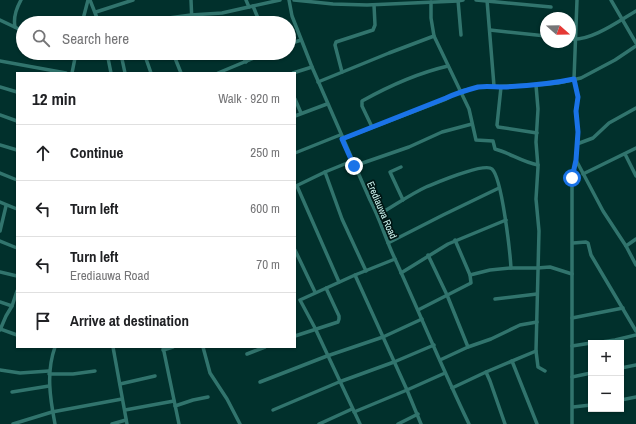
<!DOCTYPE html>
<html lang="en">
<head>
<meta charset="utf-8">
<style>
	body { margin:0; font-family:"Archivo Narrow",sans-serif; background:#f6f6f6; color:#202124 }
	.controls { position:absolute; right:12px; bottom:12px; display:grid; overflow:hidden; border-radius:0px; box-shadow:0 1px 3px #0004 }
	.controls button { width:36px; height:36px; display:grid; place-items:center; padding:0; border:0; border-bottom:1px solid #e0e0e0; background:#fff; color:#202124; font:20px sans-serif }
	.compass { position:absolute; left:540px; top:12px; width:36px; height:36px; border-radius:50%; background:#fff; box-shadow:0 1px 3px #0004; rotate:110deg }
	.stop { position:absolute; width:12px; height:12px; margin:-9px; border:3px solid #1a73e8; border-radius:50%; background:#fff }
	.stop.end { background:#1a73e8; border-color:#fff; box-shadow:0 1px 4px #0008 }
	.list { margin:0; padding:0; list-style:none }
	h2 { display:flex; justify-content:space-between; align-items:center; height:52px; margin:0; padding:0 16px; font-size:17px }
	h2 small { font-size:13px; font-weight:400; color:#757577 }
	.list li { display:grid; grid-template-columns:26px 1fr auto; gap:12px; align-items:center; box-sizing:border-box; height:56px; padding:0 16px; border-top:1px solid #e0e0e0 }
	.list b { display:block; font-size:15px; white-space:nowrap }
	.list p { margin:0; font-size:13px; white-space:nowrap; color:#757577 }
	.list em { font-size:13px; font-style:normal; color:#757577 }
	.icon { flex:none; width:22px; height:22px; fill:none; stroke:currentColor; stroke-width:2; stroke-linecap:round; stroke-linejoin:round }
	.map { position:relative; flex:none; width:636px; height:424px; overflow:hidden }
	.search { position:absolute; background:#fff; box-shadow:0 1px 3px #0004; left:16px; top:16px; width:280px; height:44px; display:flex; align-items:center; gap:10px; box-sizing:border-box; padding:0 14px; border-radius:22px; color:#757577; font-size:15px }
	.panel { position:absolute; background:#fff; box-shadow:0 1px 3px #0004; left:16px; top:72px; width:280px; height:276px; border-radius:0px }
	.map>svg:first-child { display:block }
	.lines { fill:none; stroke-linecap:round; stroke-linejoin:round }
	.minor { stroke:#31746d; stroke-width:3.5 }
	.route { stroke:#1a73e8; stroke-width:5 }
	.labels { text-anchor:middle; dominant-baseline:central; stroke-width:3.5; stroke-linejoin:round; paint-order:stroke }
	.street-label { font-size:10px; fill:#cff5f0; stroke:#001614 }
</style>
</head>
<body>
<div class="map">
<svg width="636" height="424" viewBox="0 0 636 424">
	<rect width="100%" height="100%" fill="#01302c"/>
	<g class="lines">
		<g class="minor">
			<path d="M90,0L99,23"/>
			<path d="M191,0L192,23"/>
			<path d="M246,0L249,7"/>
			<path d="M289,0L292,16L312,67L370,200C380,219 386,240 395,259C420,314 443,370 469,424"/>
			<path d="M294,0L333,4L367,5L458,1L463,0"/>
			<path d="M458,0L461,35"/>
			<path d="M476,0L551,7"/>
			<path d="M487,0L494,86"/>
			<path d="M611,0L636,43"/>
			<path d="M431,2V18L434,36L469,109L476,140L493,141L495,149C510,153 522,162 538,165"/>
			<path d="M253,6L260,23"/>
			<path d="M96,12L133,0"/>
			<path d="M0,20L23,31"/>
			<path d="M82,23L88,0"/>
			<path d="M148,23L161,19L191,15L222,13L280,0"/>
			<path d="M15,27C13,17 16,9 21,0"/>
			<path d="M490,30L546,36"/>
			<path d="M570,39C590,42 619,21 636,11"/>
			<path d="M289,44L301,40"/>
			<path d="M107,53L111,73"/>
			<path d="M144,53L151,73"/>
			<path d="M173,53L181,73"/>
			<path d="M241,53L246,62"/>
			<path d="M108,58L120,56L122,59L125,73"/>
			<path d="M0,61L66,73"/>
			<path d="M342,72L335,45L336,42L373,30L375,25L374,5"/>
			<path d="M72,73L76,53"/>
			<path d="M218,73L266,53"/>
			<path d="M293,73L312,67"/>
			<path d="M318,82L389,53L434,36"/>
			<path d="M536,85L538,109L536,142L538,167L536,199L539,231L536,351L538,367L545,371"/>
			<path d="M0,87L17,92"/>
			<path d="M501,87L497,125L498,127L537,133"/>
			<path d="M295,99L301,113"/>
			<path d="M0,115L17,121"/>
			<path d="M295,116L327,104"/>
			<path d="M372,127L362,106V101C389,86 418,73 448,66"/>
			<path d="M342,139L446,99L461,91L480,87L536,85L558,83L581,78L615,60L636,46"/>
			<path d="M577,144L593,138L609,123L636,108"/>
			<path d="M0,145L17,150"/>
			<path d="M295,153L340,135"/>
			<path d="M625,154L636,176"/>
			<path d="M576,160L603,211L626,246L636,265"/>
			<path d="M354,166L409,147L442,132L472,124"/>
			<path d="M401,167L390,172L403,200"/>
			<path d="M325,172L342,219L366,271"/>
			<path d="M0,173L17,180"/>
			<path d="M583,174L636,148"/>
			<path d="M296,186L325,172L352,161"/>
			<path d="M297,186L339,282"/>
			<path d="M0,202L17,209"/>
			<path d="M378,215C394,206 409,195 426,187C436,183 484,162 492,169C502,178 510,252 511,268"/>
			<path d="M0,231L6,206"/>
			<path d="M0,241L17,248"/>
			<path d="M388,243L443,215L499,188"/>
			<path d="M573,243L586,242L588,243L591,255L636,331"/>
			<path d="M626,246L636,239"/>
			<path d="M295,250L315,292"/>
			<path d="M428,255L447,295L468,347"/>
			<path d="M0,272L17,276"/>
			<path d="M401,273L448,244L506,220"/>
			<path d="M355,275L407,390L421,424"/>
			<path d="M470,275L490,270L511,268H537L550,267L572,274"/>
			<path d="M495,299L537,294"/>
			<path d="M0,302L12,306"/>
			<path d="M418,310L471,283L470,275L455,240"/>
			<path d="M572,318L623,308"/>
			<path d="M0,329L17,335"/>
			<path d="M0,330L6,316L12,306L17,291"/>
			<path d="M295,336L338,322L339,319V316L326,288"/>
			<path d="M595,343L615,340L636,335"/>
			<path d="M572,346L591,343"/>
			<path d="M113,347L127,424"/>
			<path d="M163,347L179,424"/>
			<path d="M203,347L210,373L227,399L240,424"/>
			<path d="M163,350L173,347"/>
			<path d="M247,354L265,347"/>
			<path d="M440,360L468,347L491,339L520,325L537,322"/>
			<path d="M512,361L537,424"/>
			<path d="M621,368L636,365"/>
			<path d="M0,370L20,373L49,371"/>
			<path d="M486,372L490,381L505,424"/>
			<path d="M49,374H73L95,371"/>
			<path d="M572,377L591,373"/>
			<path d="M260,382L327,356L383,337L422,319"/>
			<path d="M120,384L155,376"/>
			<path d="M452,388L486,372L536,351"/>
			<path d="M12,392L49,386"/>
			<path d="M621,400L636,397"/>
			<path d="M175,406L193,400L208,397"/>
			<path d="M573,407L591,405"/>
			<path d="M125,410L174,401"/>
			<path d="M273,410L339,382L394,362L434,345"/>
			<path d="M354,412L407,390L445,373"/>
			<path d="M13,424L52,412L122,399"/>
			<path d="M55,424C50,398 46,372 55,347"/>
			<path d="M112,424L126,420"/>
			<path d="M319,424L352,409"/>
			<path d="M360,424L315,328L300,300L355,275L395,259"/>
			<path d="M398,424L418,414"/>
			<path d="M572,424V178L576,160L578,132L576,111L578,97L574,79L577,0"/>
		</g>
	</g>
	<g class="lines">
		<path class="route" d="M354,166L342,139L446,98C457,93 467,90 478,87C487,86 495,87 503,87C527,86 551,84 574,79L578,97L576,111L578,132L576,160L572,178"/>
	</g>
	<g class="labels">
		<g class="street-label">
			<text transform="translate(382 210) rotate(67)">Erediauwa Road</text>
		</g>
	</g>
</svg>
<div class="controls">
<button>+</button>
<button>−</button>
</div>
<svg class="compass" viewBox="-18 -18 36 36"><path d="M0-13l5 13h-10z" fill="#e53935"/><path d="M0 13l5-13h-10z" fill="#757577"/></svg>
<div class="stop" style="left:572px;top:178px"></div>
<div class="stop end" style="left:354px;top:166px"></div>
<div class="search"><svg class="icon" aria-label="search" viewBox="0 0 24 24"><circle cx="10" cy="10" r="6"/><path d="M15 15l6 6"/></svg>Search here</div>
<section class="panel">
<h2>12 min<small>Walk · 920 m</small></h2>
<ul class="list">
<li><svg class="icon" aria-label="ahead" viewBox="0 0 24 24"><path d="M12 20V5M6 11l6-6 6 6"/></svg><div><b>Continue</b></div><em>250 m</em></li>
<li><svg class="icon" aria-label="left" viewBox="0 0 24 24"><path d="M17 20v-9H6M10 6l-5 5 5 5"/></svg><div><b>Turn left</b></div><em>600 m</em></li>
<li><svg class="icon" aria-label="left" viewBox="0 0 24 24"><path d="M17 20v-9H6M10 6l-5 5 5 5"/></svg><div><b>Turn left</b><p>Erediauwa Road</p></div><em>70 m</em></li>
<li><svg class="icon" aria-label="arrive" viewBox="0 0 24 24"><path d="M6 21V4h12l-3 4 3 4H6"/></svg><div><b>Arrive at destination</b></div></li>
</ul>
</section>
</div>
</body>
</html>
